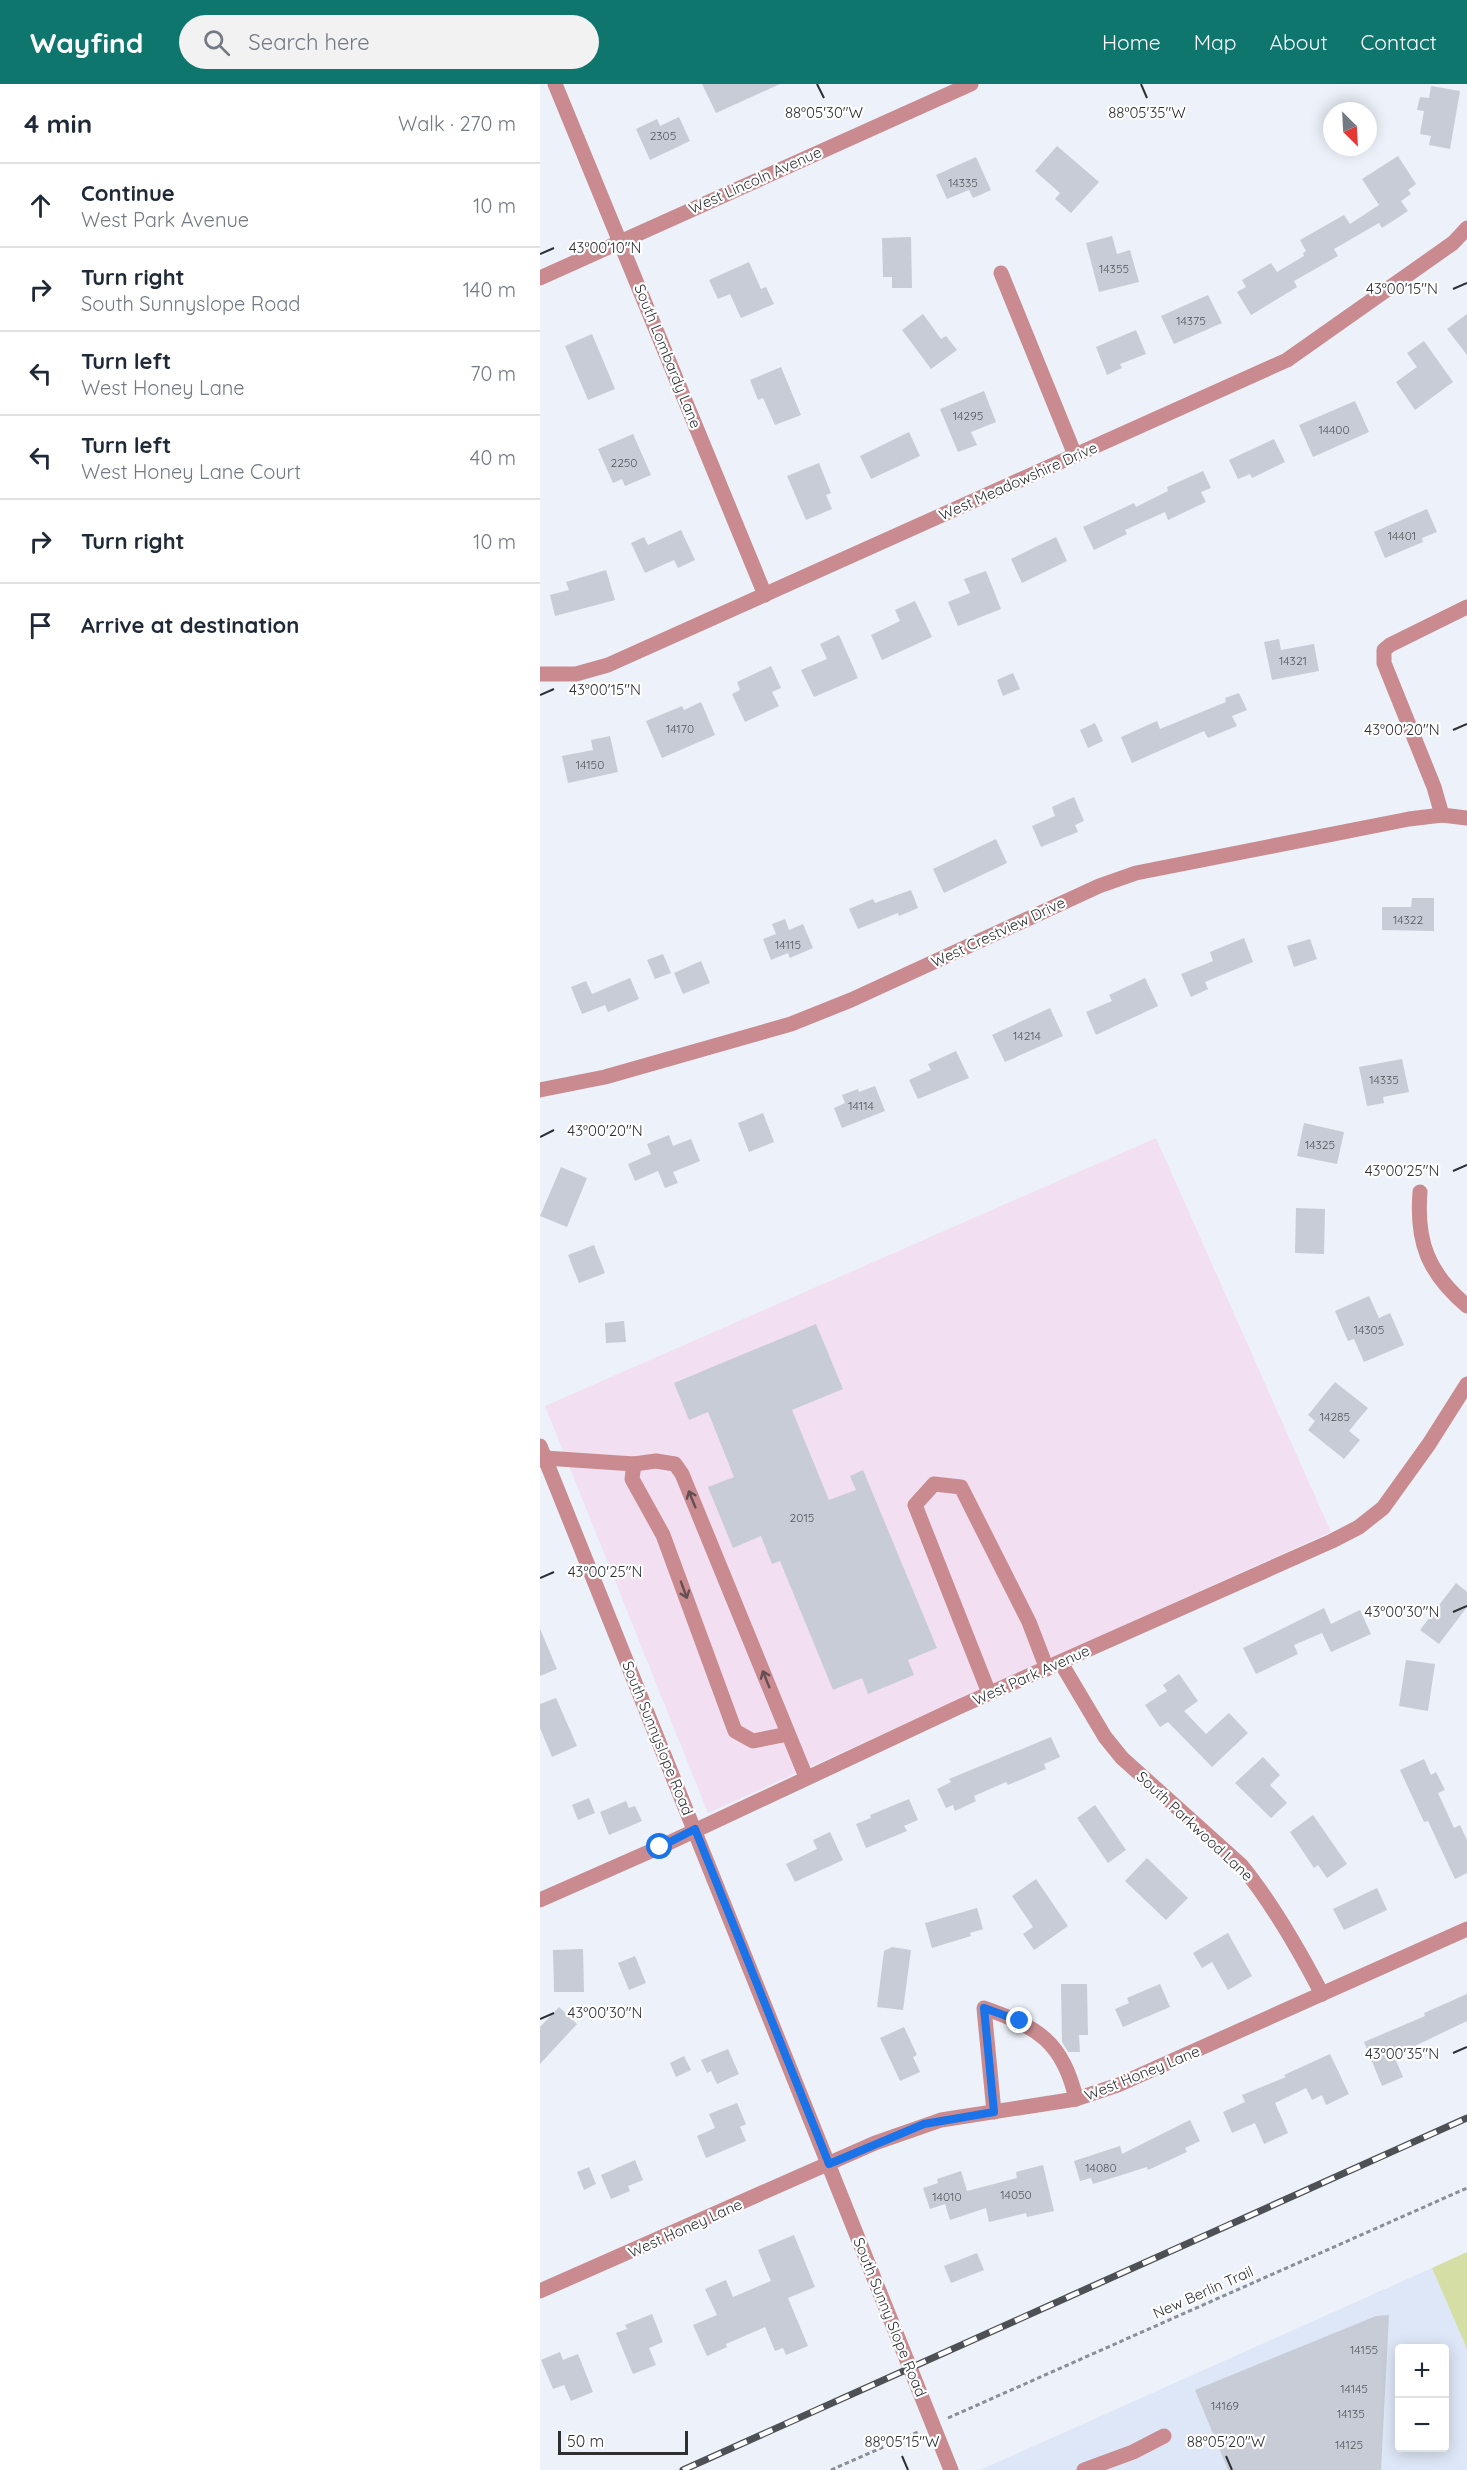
<!DOCTYPE html>
<html lang="en">
<head>
<meta charset="utf-8">
<style>
	body { margin:0; font-family:Quicksand,sans-serif; background:#f2f2f3; color:#1f2937 }
	.controls { position:absolute; right:18px; bottom:18px; display:grid; overflow:hidden; border-radius:6px; box-shadow:0 3px 15px #0003 }
	.controls button { width:54px; height:54px; display:grid; place-items:center; padding:0; border:0; border-bottom:2px solid #e0e1e3; background:#fff; color:#1f2937; font:30px sans-serif }
	.compass { position:absolute; left:783px; top:18px; width:54px; height:54px; border-radius:50%; background:#fff; box-shadow:0 3px 15px #0003; rotate:156deg }
	.scale { position:absolute; left:18px; bottom:15px; width:130px; box-sizing:border-box; padding-left:6px; border:3px solid #2d2f33; border-top:0; font-size:16px; line-height:21px; white-space:nowrap; color:#2d2f33; -webkit-text-stroke:4px #fff; paint-order:stroke }
	.stop { position:absolute; width:18px; height:18px; margin:-14px; border:4px solid #1a73e8; border-radius:50%; background:#fff }
	.stop.end { background:#1a73e8; border-color:#fff; box-shadow:0 2px 6px #0008 }
	.list { margin:0; padding:0; list-style:none }
	h2 { display:flex; justify-content:space-between; align-items:center; height:78px; margin:0; padding:0 24px; font-size:26px }
	h2 small { font-size:20px; font-weight:400; color:#747a83 }
	.list li { display:grid; grid-template-columns:39px 1fr auto; gap:18px; align-items:center; box-sizing:border-box; height:84px; padding:0 24px; border-top:2px solid #e0e1e3 }
	.list b { display:block; font-size:22px; white-space:nowrap }
	.list p { margin:0; font-size:20px; white-space:nowrap; color:#747a83 }
	.list em { font-size:20px; font-style:normal; color:#747a83 }
	.icon { flex:none; width:33px; height:33px; fill:none; stroke:currentColor; stroke-width:2; stroke-linecap:round; stroke-linejoin:round }
	.map { position:relative; flex:none; width:927px; height:2386px; overflow:hidden }
	header { display:flex; align-items:center; gap:36px; box-sizing:border-box; height:84px; padding:0 30px; background:#0f766e; color:#fff }
	header strong { font-size:28px }
	nav { display:flex; gap:33px; margin-inline-start:auto; font-size:21px }
	.search { width:420px; height:54px; background:#f2f2f3; display:flex; align-items:center; gap:15px; box-sizing:border-box; padding:0 21px; border-radius:33px; color:#747a83; font-size:22px }
	main { display:flex }
	aside { flex:1; background:#fff }
	.map>svg:first-child { display:block }
	.built { fill:#dee7f7; fill-rule:evenodd }
	.education { fill:#f2e0f2 }
	.green { fill:#d5dea4 }
	.building { fill:#c7ccd6 }
	.lines { fill:none; stroke-linecap:round; stroke-linejoin:round }
	.path { stroke:#8b8e95; stroke-width:3; stroke-dasharray:4.5 3; stroke-linecap:butt }
	.minor { stroke:#c98b8f; stroke-width:15 }
	.rail-casing { stroke:#4d5055; stroke-width:7 }
	.rail { stroke:#fff; stroke-width:4.5; stroke-dasharray:14; stroke-linecap:butt }
	.oneway { stroke:#644f53 }
	.route { stroke:#1a73e8; stroke-width:8 }
	.ticks { fill:none; stroke:#2d2f33; stroke-width:2 }
	.labels { text-anchor:middle; dominant-baseline:central; stroke-width:4.5; stroke-linejoin:round; paint-order:stroke }
	.number-label { font-size:12px; fill:#54565c }
	.street-label { font-size:15px; fill:#2d2f33; stroke:#fff }
	.ticks-label { font-size:15px; text-anchor:middle; fill:#2d2f33; stroke:#fff; stroke-width:4.5; stroke-linejoin:round; paint-order:stroke }
</style>
</head>
<body>
<header>
<strong>Wayfind</strong>
<div class="search"><svg class="icon" aria-label="search" viewBox="0 0 24 24"><circle cx="10" cy="10" r="6"/><path d="M15 15l6 6"/></svg>Search here</div>
<nav><a>Home</a><a>Map</a><a>About</a><a>Contact</a></nav>
</header>
<main>
<aside>
<h2>4 min<small>Walk · 270 m</small></h2>
<ul class="list">
<li><svg class="icon" aria-label="ahead" viewBox="0 0 24 24"><path d="M12 20V5M6 11l6-6 6 6"/></svg><div><b>Continue</b><p>West Park Avenue</p></div><em>10 m</em></li>
<li><svg class="icon" aria-label="right" viewBox="0 0 24 24"><path d="M7 20v-9h11M14 6l5 5-5 5"/></svg><div><b>Turn right</b><p>South Sunnyslope Road</p></div><em>140 m</em></li>
<li><svg class="icon" aria-label="left" viewBox="0 0 24 24"><path d="M17 20v-9H6M10 6l-5 5 5 5"/></svg><div><b>Turn left</b><p>West Honey Lane</p></div><em>70 m</em></li>
<li><svg class="icon" aria-label="left" viewBox="0 0 24 24"><path d="M17 20v-9H6M10 6l-5 5 5 5"/></svg><div><b>Turn left</b><p>West Honey Lane Court</p></div><em>40 m</em></li>
<li><svg class="icon" aria-label="right" viewBox="0 0 24 24"><path d="M7 20v-9h11M14 6l5 5-5 5"/></svg><div><b>Turn right</b></div><em>10 m</em></li>
<li><svg class="icon" aria-label="arrive" viewBox="0 0 24 24"><path d="M6 21V4h12l-3 4 3 4H6"/></svg><div><b>Arrive at destination</b></div></li>
</ul>
</aside>
<div class="map">
<svg width="927" height="2386" viewBox="0 0 927 2386">
	<rect width="100%" height="100%" fill="#ecf1fa"/>
	<path class="built" d="M892,2184L927,2265V2386H440ZM860,2264H904V2364H860Z"/>
	<path class="education" d="M616,1054L791,1448L168,1729L5,1322Z"/>
	<path class="green" d="M927,2168V2265L892,2184Z"/>
	<g class="building">
		<path d="M162,0H240L176,29Z"/>
		<path d="M891,2L920,7L910,65L889,61L891,52L880,50L884,27L877,26L880,13L889,14Z"/>
		<path d="M139,33L150,57L110,76L96,45L117,35L120,42Z"/>
		<path d="M517,62L559,98L531,129L515,115L520,109L495,87Z"/>
		<path d="M858,72L876,100L868,106L871,110L861,117L868,127L842,144L839,139L794,165L798,172L754,197L757,203L711,231L697,208L706,203L702,196L731,179L737,188L764,172L763,169L766,167L760,156L804,131L810,140L839,121L822,95Z"/>
		<path d="M436,73L451,106L433,114L429,106L407,115L396,91Z"/>
		<path d="M572,152L577,170L590,166L599,198L559,208L546,159Z"/>
		<path d="M371,153L372,204H352V193H343L342,154Z"/>
		<path d="M209,178L221,205L226,203L234,220L201,234L190,210L178,215L169,196Z"/>
		<path d="M668,211L682,239L634,260L621,232Z"/>
		<path d="M383,230L401,255L406,252L417,266L391,285L362,246Z"/>
		<path d="M927,230V271L907,245Z"/>
		<path d="M596,246L606,270L580,280L582,284L567,291L556,263Z"/>
		<path d="M52,250L75,305L48,316L25,262Z"/>
		<path d="M884,257L913,298L875,326L856,298L877,283L867,269Z"/>
		<path d="M241,283L261,331L235,341L223,314L218,316L210,296Z"/>
		<path d="M444,307L456,338L431,348L437,361L418,368L400,325Z"/>
		<path d="M815,317L829,348L773,373L759,341Z"/>
		<path d="M369,348L380,372L331,395L320,372Z"/>
		<path d="M93,350L111,391L85,402L82,395L73,399L58,365Z"/>
		<path d="M734,355L745,378L712,394L710,390L698,395L689,376Z"/>
		<path d="M279,379L291,409L286,411L292,425L266,436L247,392Z"/>
		<path d="M663,387L671,404L661,408L666,418L628,436L625,428L585,446L587,450L554,466L543,443L594,419L596,423L628,407L627,403Z"/>
		<path d="M887,425L897,448L882,454L883,458L845,474L834,448Z"/>
		<path d="M141,446L155,476L138,484L134,476L105,489L91,459L104,453L108,461Z"/>
		<path d="M516,453L527,477L482,499L471,475Z"/>
		<path d="M66,486L75,516L15,532L10,511L29,506L26,498Z"/>
		<path d="M446,487L461,525L418,542L408,518L430,509L424,495Z"/>
		<path d="M375,517L392,553L342,576L331,551L360,537L355,526Z"/>
		<path d="M299,551L318,594L274,613L261,586L287,575L280,560Z"/>
		<path d="M739,555L741,566L774,560L779,587L732,596L724,558Z"/>
		<path d="M231,582L241,604L232,608L239,622L205,638L192,610L200,606L197,598Z"/>
		<path d="M473,589L480,605L463,612L457,596Z"/>
		<path d="M699,609L707,626L692,632L697,642L668,654L664,647L592,679L581,653L617,637L620,645L686,618L685,614Z"/>
		<path d="M161,618L175,651L122,674L106,637L142,622L144,626Z"/>
		<path d="M555,639L563,657L548,664L540,646Z"/>
		<path d="M70,652L78,688L28,699L22,672L53,666L51,656Z"/>
		<path d="M534,713L544,737L535,741L538,748L501,763L492,742L515,732L512,723Z"/>
		<path d="M456,755L467,779L404,809L393,785Z"/>
		<path d="M371,806L378,824L359,832L358,829L318,845L309,825L333,815L335,819Z"/>
		<path d="M872,814H894V847L842,846V823H871Z"/>
		<path d="M245,835L249,846L263,840L273,864L250,874L248,869L231,876L223,855L236,850L232,840Z"/>
		<path d="M704,854L713,878L665,898L668,905L651,913L641,890L673,877L670,868Z"/>
		<path d="M770,855L777,875L754,883L747,862Z"/>
		<path d="M123,870L131,889L115,895L107,876Z"/>
		<path d="M161,877L170,899L143,910L134,889Z"/>
		<path d="M90,894L99,915L68,928L65,921L42,930L31,903L46,897L52,910Z"/>
		<path d="M605,894L618,922L556,951L546,928L572,917L569,911Z"/>
		<path d="M510,924L523,952L465,978L452,951Z"/>
		<path d="M416,967L429,994L378,1015L369,996L391,986L388,980Z"/>
		<path d="M862,975L869,1008L843,1013L844,1019L827,1022L819,983Z"/>
		<path d="M335,1002L345,1027L302,1044L294,1024L305,1019L302,1011L318,1005L319,1008Z"/>
		<path d="M223,1029L234,1058L209,1068L198,1039Z"/>
		<path d="M764,1039L804,1048L797,1080L757,1072Z"/>
		<path d="M129,1051L133,1062L151,1055L160,1077L133,1088L138,1099L125,1104L118,1087L95,1097L88,1080L111,1070L107,1060Z"/>
		<path d="M21,1083L47,1094L27,1143L0,1132Z"/>
		<path d="M756,1124L785,1125L784,1170L755,1169Z"/>
		<path d="M54,1161L65,1189L39,1199L28,1171Z"/>
		<path d="M829,1212L839,1234L850,1229L864,1261L824,1278L814,1255L808,1257L795,1227Z"/>
		<path d="M84,1237L86,1258L66,1259L65,1239Z"/>
		<path d="M276,1240L303,1305L252,1326L289,1416L316,1406L310,1392L323,1386L397,1564L368,1576L374,1591L328,1610L322,1594L293,1606L240,1477L232,1480L221,1452L193,1464L168,1403L194,1393L168,1328L149,1336L134,1299Z"/>
		<path d="M795,1298L828,1324L809,1347L820,1356L804,1375L768,1346L775,1337L768,1331Z"/>
		<path d="M916,1499L927,1508V1523L899,1560L880,1546Z"/>
		<path d="M784,1524L791,1540L820,1526L831,1550L791,1568L782,1549L754,1561L758,1570L716,1590L703,1564Z"/>
		<path d="M0,1545L17,1585L0,1592Z"/>
		<path d="M866,1576L895,1580L888,1627L859,1622Z"/>
		<path d="M639,1590L658,1617L644,1627L666,1650L689,1629L708,1649L672,1683L628,1638L620,1643L605,1621L627,1607L623,1601Z"/>
		<path d="M16,1614L37,1662L12,1673L0,1644V1620Z"/>
		<path d="M511,1653L520,1673L504,1680L506,1685L468,1701L466,1698L434,1712L436,1717L415,1727L413,1721L406,1724L397,1705L411,1698L409,1695Z"/>
		<path d="M723,1673L740,1691L730,1701L747,1719L731,1734L695,1699Z"/>
		<path d="M884,1675L891,1691L896,1688L905,1706L898,1709L914,1744L920,1741L927,1756V1789L915,1795L888,1737L884,1738L860,1686Z"/>
		<path d="M49,1714L55,1729L38,1736L32,1721Z"/>
		<path d="M369,1715L378,1736L364,1742L367,1747L326,1764L316,1740L331,1734L330,1731Z"/>
		<path d="M86,1717L89,1724L95,1722L102,1737L69,1751L60,1728Z"/>
		<path d="M555,1721L586,1766L568,1779L537,1734Z"/>
		<path d="M773,1731L807,1780L787,1794L778,1781L774,1784L750,1748Z"/>
		<path d="M290,1748L303,1776L255,1798L246,1780L277,1765L273,1756Z"/>
		<path d="M607,1774L648,1814L626,1836L585,1797Z"/>
		<path d="M496,1795L528,1842L494,1866L483,1850L493,1843L472,1812Z"/>
		<path d="M837,1804L847,1826L804,1846L793,1825Z"/>
		<path d="M437,1824L443,1845L430,1849L431,1852L392,1864L385,1839Z"/>
		<path d="M688,1849L712,1892L688,1906L672,1878L662,1884L653,1869Z"/>
		<path d="M352,1863L371,1866L363,1926L337,1923L344,1867Z"/>
		<path d="M43,1865L44,1908H14L13,1866Z"/>
		<path d="M95,1872L106,1899L89,1906L78,1879Z"/>
		<path d="M521,1900H547L548,1951H539L540,1968H528L522,1958Z"/>
		<path d="M620,1900L630,1923L583,1943L575,1925L589,1919L587,1914Z"/>
		<path d="M927,1910V1937L854,1972L863,1993L842,2002L824,1958L885,1932L884,1929Z"/>
		<path d="M19,1923L37,1940L0,1980V1943Z"/>
		<path d="M364,1943L377,1971L373,1973L380,1988L360,1997L340,1954Z"/>
		<path d="M188,1965L199,1990L177,2000L171,1987L167,1989L161,1976Z"/>
		<path d="M790,1970L809,2010L786,2021L782,2011L772,2016L766,2004L735,2019L748,2049L724,2060L715,2039L692,2049L683,2028L705,2018L702,2011L746,1993L744,1991Z"/>
		<path d="M144,1972L151,1986L136,1993L130,1979Z"/>
		<path d="M197,2019L206,2040L200,2043L206,2057L166,2074L157,2052L175,2044L169,2030Z"/>
		<path d="M650,2036L660,2057L645,2064L647,2068L608,2086L607,2083L553,2100L551,2094L540,2097L534,2077L580,2062L582,2070Z"/>
		<path d="M95,2076L103,2096L88,2102L90,2107L71,2115L61,2091Z"/>
		<path d="M503,2081L514,2127L487,2133L486,2129L449,2138L446,2124L410,2136L405,2120L390,2125L383,2104L398,2099L397,2095L421,2087L427,2107L477,2094L476,2088Z"/>
		<path d="M49,2083L56,2100L44,2106L37,2088Z"/>
		<path d="M254,2151L275,2203L248,2214L268,2262L246,2271L243,2264L235,2267L225,2243L186,2260L187,2263L167,2272L153,2241L177,2231L165,2205L186,2196L193,2213L231,2197L218,2166Z"/>
		<path d="M437,2169L444,2186L411,2199L404,2182Z"/>
		<path d="M112,2230L123,2258L109,2264L116,2281L93,2290L76,2249L87,2245L85,2241Z"/>
		<path d="M849,2231L841,2386H688L655,2306L836,2232Z"/>
		<path d="M20,2268L23,2276L38,2270L53,2308L31,2317L24,2301L13,2305L1,2276Z"/>
	</g>
	<g class="lines">
		<g class="path">
			<path d="M408,2334L927,2104"/>
			<path d="M291,2386L380,2347"/>
		</g>
		<g class="minor">
			<path d="M15,0L225,511"/>
			<path d="M461,189L535,371"/>
			<path d="M0,194L431,0"/>
			<path d="M0,590H36L68,581L747,276L913,159L927,144"/>
			<path d="M902,731L894,703L844,579V566L850,561L927,523"/>
			<path d="M0,1006L65,993L251,940L311,916L559,802L596,789L869,735L902,731L927,734"/>
			<path d="M880,1108C876,1158 888,1189 927,1222"/>
			<path d="M0,1362L411,2386"/>
			<path d="M0,1376L5,1374L94,1380"/>
			<path d="M521,1579L565,1653L582,1674L701,1781C733,1820 759,1866 782,1910"/>
			<path d="M449,1609L375,1421L394,1400L421,1403L489,1538L507,1585"/>
			<path d="M248,1650L213,1657L195,1647L123,1451L92,1395L94,1380L116,1377L135,1380L142,1390L266,1693"/>
			<path d="M0,1816L120,1763L421,1622L792,1457L819,1443L843,1424L889,1360L927,1300"/>
			<path d="M454,2028L444,1924C497,1943 523,1957 536,2015"/>
			<path d="M0,2207L335,2059L401,2036L536,2015L578,2001L927,1845"/>
			<path d="M544,2386L593,2368L624,2352"/>
		</g>
		<defs>
			<path id="rail" d="M143,2386L927,2034"/>
		</defs>
		<use href="#rail" class="rail-casing"/>
		<use href="#rail" class="rail"/>
	</g>
	<defs><path id="oneway-shaft" d="M-6 0H5M1.5-3L5.5 0L1.5 3" fill="none" stroke-width="1.6" stroke-linecap="round" stroke-linejoin="round" transform="scale(1.5)"/></defs>
	<g class="oneway">
		<use href="#oneway-shaft" transform="translate(152 1415) rotate(-112)"/>
		<use href="#oneway-shaft" transform="translate(144 1506) rotate(70)"/>
		<use href="#oneway-shaft" transform="translate(226 1595) rotate(-112)"/>
	</g>
	<g class="lines">
		<path class="route" d="M120,1763L155,1745L289,2080L384,2040L454,2028L444,1924L480,1937"/>
	</g>
	<path class="ticks" d="M277,0L284,14M601,0L607,14M0,170L14,164M913,205L927,199M0,611L14,605M913,646L927,640M0,1053L14,1046M913,1087L927,1081M0,1494L14,1488M913,1528L927,1522M0,1935L14,1929M913,1969L927,1963M362,2372L368,2386M686,2372L692,2386"/>
	<g class="labels">
		<g class="number-label">
			<text x="123" y="51">2305</text>
			<text x="423" y="98">14335</text>
			<text x="574" y="184">14355</text>
			<text x="651" y="236">14375</text>
			<text x="428" y="331">14295</text>
			<text x="794" y="345">14400</text>
			<text x="84" y="378">2250</text>
			<text x="862" y="451">14401</text>
			<text x="753" y="576">14321</text>
			<text x="140" y="644">14170</text>
			<text x="50" y="680">14150</text>
			<text x="868" y="835">14322</text>
			<text x="248" y="860">14115</text>
			<text x="487" y="951">14214</text>
			<text x="844" y="995">14335</text>
			<text x="321" y="1021">14114</text>
			<text x="780" y="1060">14325</text>
			<text x="829" y="1245">14305</text>
			<text x="795" y="1332">14285</text>
			<text x="262" y="1433">2015</text>
			<text x="561" y="2083">14080</text>
			<text x="476" y="2110">14050</text>
			<text x="407" y="2112">14010</text>
			<text x="824" y="2265">14155</text>
			<text x="814" y="2304">14145</text>
			<text x="685" y="2321">14169</text>
			<text x="811" y="2329">14135</text>
			<text x="809" y="2360">14125</text>
		</g>
		<g class="street-label">
			<text transform="translate(215 96) rotate(-24)">West Lincoln Avenue</text>
			<text transform="translate(128 272) rotate(68)">South Lombardy Lane</text>
			<text transform="translate(478 397) rotate(-24)">West Meadowshire Drive</text>
			<text transform="translate(458 848) rotate(-25)">West Crestview Drive</text>
			<text transform="translate(491 1591) rotate(-24)">West Park Avenue</text>
			<text transform="translate(118 1654) rotate(68)">South Sunnyslope Road</text>
			<text transform="translate(655 1742) rotate(43)">South Parkwood Lane</text>
			<text transform="translate(602 1989) rotate(-22)">West Honey Lane</text>
			<text transform="translate(145 2144) rotate(-24)">West Honey Lane</text>
			<text transform="translate(663 2208) rotate(-24)">New Berlin Trail</text>
			<text transform="translate(350 2233) rotate(68)">South Sunny Slope Road</text>
		</g>
	</g>
	<g class="ticks-label">
		<text x="284" y="34">88°05'30"W</text>
		<text x="607" y="34">88°05'35"W</text>
		<text x="65" y="169">43°00'10"N</text>
		<text x="862" y="210">43°00'15"N</text>
		<text x="65" y="611">43°00'15"N</text>
		<text x="862" y="651">43°00'20"N</text>
		<text x="65" y="1052">43°00'20"N</text>
		<text x="862" y="1092">43°00'25"N</text>
		<text x="65" y="1493">43°00'25"N</text>
		<text x="862" y="1533">43°00'30"N</text>
		<text x="65" y="1934">43°00'30"N</text>
		<text x="862" y="1975">43°00'35"N</text>
		<text x="362" y="2363">88°05'15"W</text>
		<text x="686" y="2363">88°05'20"W</text>
	</g>
</svg>
<div class="controls">
<button>+</button>
<button>−</button>
</div>
<svg class="compass" viewBox="-18 -18 36 36"><path d="M0-13l5 13h-10z" fill="#e53935"/><path d="M0 13l5-13h-10z" fill="#747a83"/></svg>
<div class="scale">50 m</div>
<div class="stop" style="left:120px;top:1763px"></div>
<div class="stop end" style="left:480px;top:1937px"></div>
</div>
</main>
</body>
</html>
